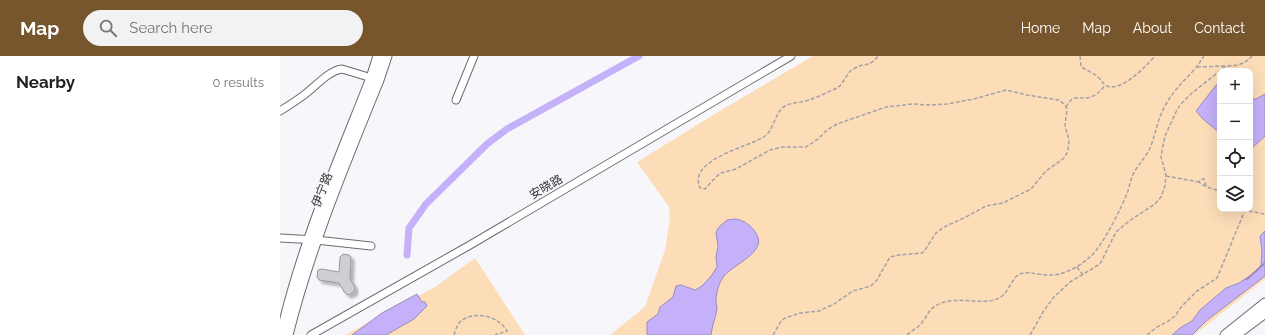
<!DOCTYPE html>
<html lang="en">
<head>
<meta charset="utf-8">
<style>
	body { margin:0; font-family:Raleway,"Noto Sans SC",sans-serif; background:#f2f2f2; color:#202124 }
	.controls { position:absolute; right:12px; top:12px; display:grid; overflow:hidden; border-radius:8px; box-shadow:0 4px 16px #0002 }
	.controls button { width:36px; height:36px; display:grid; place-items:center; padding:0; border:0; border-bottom:1px solid #e0e0e0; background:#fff; color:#202124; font:20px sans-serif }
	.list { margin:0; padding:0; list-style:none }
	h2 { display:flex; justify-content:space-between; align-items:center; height:52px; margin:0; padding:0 16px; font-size:17px }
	h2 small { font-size:13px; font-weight:400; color:#757577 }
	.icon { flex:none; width:22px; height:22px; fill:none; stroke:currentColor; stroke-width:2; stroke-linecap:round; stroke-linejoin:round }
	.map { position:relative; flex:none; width:985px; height:279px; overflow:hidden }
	header { display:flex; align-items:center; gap:24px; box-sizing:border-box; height:56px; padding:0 20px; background:#77562d; color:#fff }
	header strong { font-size:19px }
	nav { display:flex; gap:22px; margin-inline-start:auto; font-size:14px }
	.search { width:280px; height:36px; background:#f2f2f2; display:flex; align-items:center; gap:10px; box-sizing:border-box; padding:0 14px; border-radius:22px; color:#757577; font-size:15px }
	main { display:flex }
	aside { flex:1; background:#fff }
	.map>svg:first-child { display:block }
	.green { fill:#fdddb8; fill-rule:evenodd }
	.water { fill:#c4b1f9; stroke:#998cbe }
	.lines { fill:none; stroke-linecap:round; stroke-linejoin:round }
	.stream { stroke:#998cbe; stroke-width:2 }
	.canal { stroke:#c4b1f9; stroke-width:7 }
	.building { fill:#cfced2; stroke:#98979b; filter:url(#shadow) }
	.minor-casing { stroke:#6c6b6f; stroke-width:9 }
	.major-casing { stroke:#6c6b6f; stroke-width:11 }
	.path { stroke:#a3a2a5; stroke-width:1.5; stroke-dasharray:4 2; stroke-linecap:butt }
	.minor { stroke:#fff; stroke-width:7 }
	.major { stroke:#fff; stroke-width:9 }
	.labels { text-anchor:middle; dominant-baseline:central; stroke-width:3.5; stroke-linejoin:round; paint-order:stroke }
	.street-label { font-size:12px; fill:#353536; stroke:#f7f6fa }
</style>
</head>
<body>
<header>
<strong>Map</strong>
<div class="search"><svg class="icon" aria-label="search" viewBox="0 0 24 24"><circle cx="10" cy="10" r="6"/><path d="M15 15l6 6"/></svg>Search here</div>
<nav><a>Home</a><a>Map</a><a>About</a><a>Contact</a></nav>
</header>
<main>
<aside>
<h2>Nearby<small>0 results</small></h2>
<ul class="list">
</ul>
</aside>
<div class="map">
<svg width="985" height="279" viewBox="0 0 985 279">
	<defs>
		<filter id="shadow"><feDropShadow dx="3.5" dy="3.5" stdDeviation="1" flood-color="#0004"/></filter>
	</defs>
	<rect width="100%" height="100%" fill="#f7f6fa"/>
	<g class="green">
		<path d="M533,0H985V223L914,279H330L365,251L385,194L390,162L389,151L357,106L438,56ZM940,15H970V153H940Z"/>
		<path d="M195,202L245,279H65L155,231Z"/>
	</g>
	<g class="water">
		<path d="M940,26V77L924,64L916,55L937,28Z"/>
		<path d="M985,38V80L970,94V43H976Z"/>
		<path d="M455,163C463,164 467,167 473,173C494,196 450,208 442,223C438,229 436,239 436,246C436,248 437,250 437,252C436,261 432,270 431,279H367V266L378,258L380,251L393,241L396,230L401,229L415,234L422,230L432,219L437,211L436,201L438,190L436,177L438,172L447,164Z"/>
		<path d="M985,175V220L926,265L912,279H892L900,272L912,265L920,254L946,232L959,227L977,215L981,209L982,195L980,180Z"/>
		<path d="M137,238L142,246H145L147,250L134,263L106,279H72L102,257Z"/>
	</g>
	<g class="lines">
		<path class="stream" d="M967,223L985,207"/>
		<path class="canal" d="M127,199L129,172L146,148L207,88L227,73L359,0"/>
	</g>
	<path class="building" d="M63,198L69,199L71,201L70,223L75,231L74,236L68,239L65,237L59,227L39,224L37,221L38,214L42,213L59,216L60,201Z"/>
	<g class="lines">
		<defs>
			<g id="minor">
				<path d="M176,44L194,0"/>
				<path d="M0,55C8,50 16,45 24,39C35,31 48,15 62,13L95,23"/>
				<path d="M0,182L36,184L91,190"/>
				<path d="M31,279L190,189L511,0"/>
			</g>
			<g id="major">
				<path d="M1,279C21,190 58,106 91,22L98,0"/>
				<path d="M8,279C30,191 65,108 99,24L107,0"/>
				<path d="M945,279L985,247"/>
				<path d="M956,279L985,257"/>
			</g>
		</defs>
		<use href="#minor" class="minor-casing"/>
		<use href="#major" class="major-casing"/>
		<g class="path">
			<path d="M800,0L801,10C806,15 813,16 819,22C822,25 823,28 827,30C842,36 866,10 875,0"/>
			<path d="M917,11L945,10"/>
			<path d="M786,51C788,48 790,45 792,43C796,41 800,42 804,42C813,42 821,36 825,29"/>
			<path d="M886,120L919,126"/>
			<path d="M926,130L924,123H921L919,126C925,131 933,133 940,135"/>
			<path d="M963,153L969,155L985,158"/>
			<path d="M797,211L803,219"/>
			<path d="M174,279C175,275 177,270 179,267C192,253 219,260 227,275L215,279"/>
			<path d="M493,279L501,265L505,262L520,257L539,255L554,248L573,235L591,230L597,224L610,201L619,199L642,197L645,194L656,177L664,171L686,161L706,150L723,147L751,133L766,115L784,102L788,95L789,84L785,70L787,53L785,49L779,44L747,39L726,34L694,43L667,48L650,49L633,48L606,51L557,68L547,74L538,83L526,91H502L490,94L456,113L441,117L436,121L425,133L420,132C407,103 470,91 485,80C495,72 494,57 505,50C512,46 521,47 529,44C536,42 550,35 557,32C565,27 566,16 575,12C586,6 589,12 598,0"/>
			<path d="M627,279C632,274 640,271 643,265C647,260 649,254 654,251C672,237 702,251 719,242C730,237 731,219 743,217C751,216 759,219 767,219C783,220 799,211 811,200C823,189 842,151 848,135C850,128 851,121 855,115C860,106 867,100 871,90C876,76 878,62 885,50C893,35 902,27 913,15C918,10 920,5 924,0"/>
			<path d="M750,279L763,256L773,242L790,226L820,208L836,176L849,165L875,148L881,141L885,130L886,119L881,101L882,95L885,80L896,56L900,49L912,37L946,10C957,10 965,8 972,0"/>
			<path d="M867,279L877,271L887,266L895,260L902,250L917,235L937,222L965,154"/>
		</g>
		<use href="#minor" class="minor"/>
		<use href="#major" class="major"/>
	</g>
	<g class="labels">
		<g class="street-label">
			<text transform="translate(266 131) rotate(-30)">安晓路</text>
			<text transform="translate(42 134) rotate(-69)">伊宁路</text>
		</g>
	</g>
</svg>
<div class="controls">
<button>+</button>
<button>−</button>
<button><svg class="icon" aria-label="locate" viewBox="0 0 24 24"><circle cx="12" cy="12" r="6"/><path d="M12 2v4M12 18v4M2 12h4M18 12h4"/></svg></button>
<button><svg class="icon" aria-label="layers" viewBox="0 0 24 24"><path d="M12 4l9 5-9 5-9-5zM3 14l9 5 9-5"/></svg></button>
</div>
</div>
</main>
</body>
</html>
